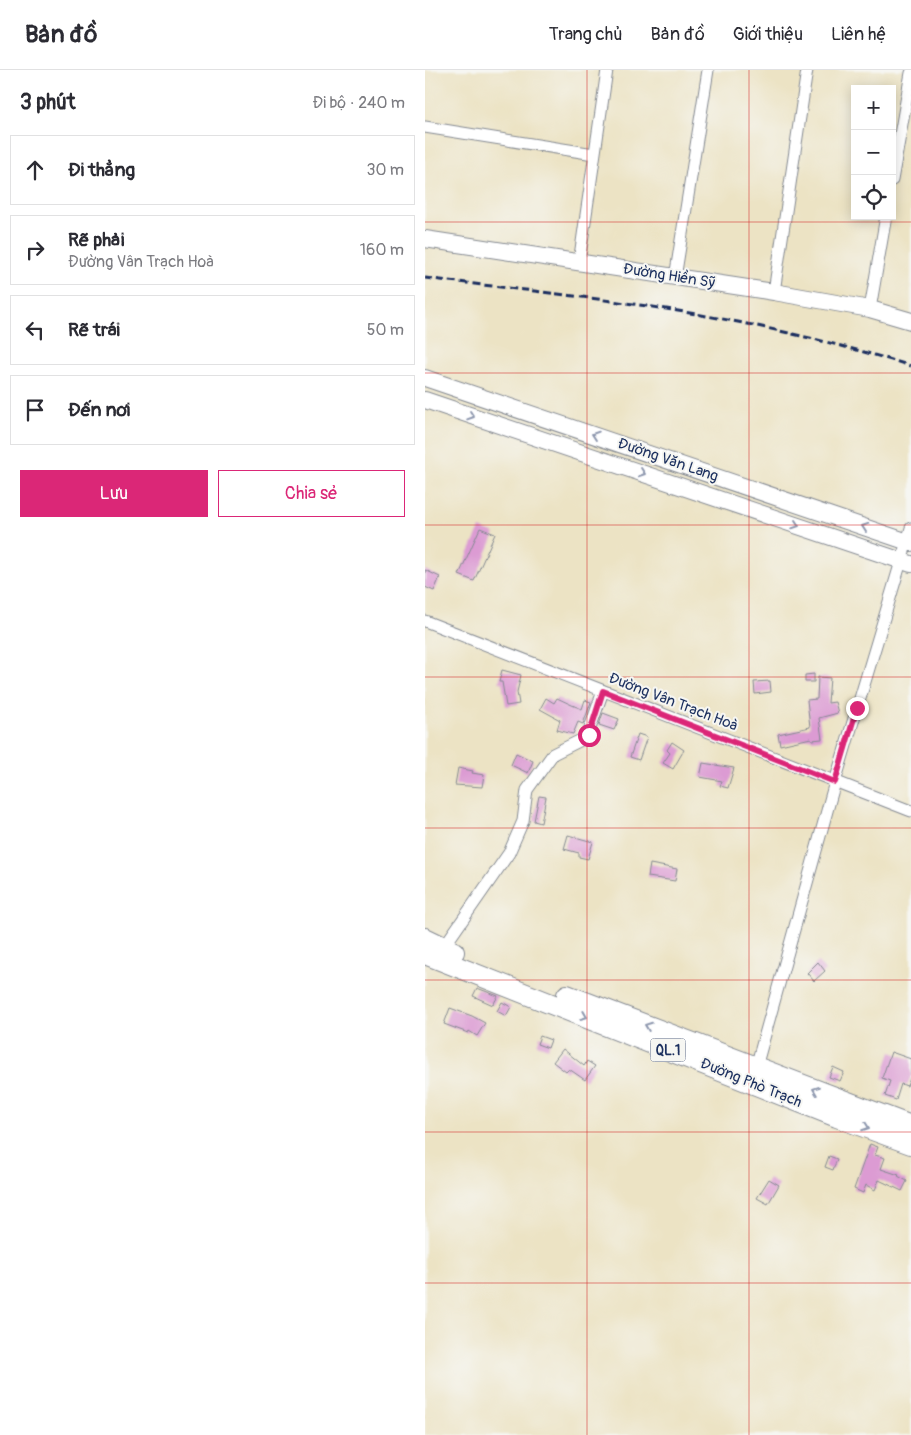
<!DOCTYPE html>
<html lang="vi">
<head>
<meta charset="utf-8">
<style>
	body { margin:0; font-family:Pangolin,sans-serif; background:#f2f2f3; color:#2b2b33 }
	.controls { position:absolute; right:15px; top:15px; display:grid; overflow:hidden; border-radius:0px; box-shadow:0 2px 12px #0003 }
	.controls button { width:45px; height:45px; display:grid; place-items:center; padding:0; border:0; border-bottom:1px solid #e1e1e2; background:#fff; color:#2b2b33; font:25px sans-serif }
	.stop { position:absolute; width:15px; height:15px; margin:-11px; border:4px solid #db2777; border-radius:50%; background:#fff }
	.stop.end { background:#db2777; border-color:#fff; box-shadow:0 1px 5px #0008 }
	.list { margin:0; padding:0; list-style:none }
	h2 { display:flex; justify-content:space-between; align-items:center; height:65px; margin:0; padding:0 20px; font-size:21px }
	h2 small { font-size:16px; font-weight:400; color:#7c7c81 }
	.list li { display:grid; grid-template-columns:32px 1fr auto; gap:15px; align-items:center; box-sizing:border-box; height:70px; margin:0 10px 10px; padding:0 10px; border:1px solid #e1e1e2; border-radius:0px }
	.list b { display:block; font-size:19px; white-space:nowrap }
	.list p { margin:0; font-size:16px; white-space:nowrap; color:#7c7c81 }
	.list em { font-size:16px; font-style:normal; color:#7c7c81 }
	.actions { display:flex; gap:10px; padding:15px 20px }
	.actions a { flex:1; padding:11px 0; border:1px solid #db2777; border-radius:0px; text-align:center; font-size:18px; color:#db2777 }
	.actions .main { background:#db2777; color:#fff }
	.icon { flex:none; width:28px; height:28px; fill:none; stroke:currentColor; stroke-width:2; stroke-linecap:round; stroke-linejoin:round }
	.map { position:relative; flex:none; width:486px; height:1365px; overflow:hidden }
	header { display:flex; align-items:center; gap:30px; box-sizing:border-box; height:70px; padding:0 25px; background:#fff; border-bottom:1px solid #e1e1e2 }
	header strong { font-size:24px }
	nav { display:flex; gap:28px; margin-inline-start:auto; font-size:18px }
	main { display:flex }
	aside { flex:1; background:#fff }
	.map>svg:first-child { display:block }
	.building { fill:#dc9bd3 }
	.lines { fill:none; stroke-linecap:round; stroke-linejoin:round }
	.street-casing { stroke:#848991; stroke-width:13 }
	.secondary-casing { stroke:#848991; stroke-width:18 }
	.highway-casing { stroke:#848991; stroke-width:22 }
	.street { stroke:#fff; stroke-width:11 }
	.secondary { stroke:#fff; stroke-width:16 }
	.highway { stroke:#fff; stroke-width:20 }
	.rail { stroke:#1b2f5e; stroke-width:3; stroke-dasharray:8 4; stroke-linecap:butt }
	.oneway { stroke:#8d97ae }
	.route { stroke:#db2777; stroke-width:6 }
	.grid { fill:none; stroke:#d62828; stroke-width:1; stroke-opacity:0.55 }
	.labels { text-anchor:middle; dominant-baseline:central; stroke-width:4; stroke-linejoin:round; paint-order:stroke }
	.shield { fill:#f6f6f2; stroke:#5d6b8a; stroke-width:1 }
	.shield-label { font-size:14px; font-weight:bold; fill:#1b2f5e }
	.street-label { font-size:15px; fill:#1b2f5e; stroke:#f6f6f2 }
</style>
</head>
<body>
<header>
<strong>Bản đồ</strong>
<nav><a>Trang chủ</a><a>Bản đồ</a><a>Giới thiệu</a><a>Liên hệ</a></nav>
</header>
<main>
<aside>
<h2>3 phút<small>Đi bộ · 240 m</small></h2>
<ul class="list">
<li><svg class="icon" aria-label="ahead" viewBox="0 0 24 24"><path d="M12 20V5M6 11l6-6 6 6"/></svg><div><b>Đi thẳng</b></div><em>30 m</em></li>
<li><svg class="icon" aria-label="right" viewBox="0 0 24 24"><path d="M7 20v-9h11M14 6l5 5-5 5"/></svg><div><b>Rẽ phải</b><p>Đường Vân Trạch Hoà</p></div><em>160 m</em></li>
<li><svg class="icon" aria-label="left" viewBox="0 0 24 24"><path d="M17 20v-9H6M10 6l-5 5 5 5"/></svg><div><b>Rẽ trái</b></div><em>50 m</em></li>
<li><svg class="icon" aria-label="arrive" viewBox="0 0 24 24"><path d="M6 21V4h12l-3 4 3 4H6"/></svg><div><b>Đến nơi</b></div></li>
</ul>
<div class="actions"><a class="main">Lưu</a><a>Chia sẻ</a></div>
</aside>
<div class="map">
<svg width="486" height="1365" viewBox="0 0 486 1365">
	<rect width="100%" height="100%" fill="#f6f6f2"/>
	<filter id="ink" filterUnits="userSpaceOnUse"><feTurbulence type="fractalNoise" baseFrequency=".02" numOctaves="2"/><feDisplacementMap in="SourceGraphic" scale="10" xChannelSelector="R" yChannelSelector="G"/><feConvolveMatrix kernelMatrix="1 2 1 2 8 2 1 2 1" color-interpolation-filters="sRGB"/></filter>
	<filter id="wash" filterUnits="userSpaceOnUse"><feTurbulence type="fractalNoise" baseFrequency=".0096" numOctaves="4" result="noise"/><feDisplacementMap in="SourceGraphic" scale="20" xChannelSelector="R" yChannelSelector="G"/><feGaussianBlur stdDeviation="1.12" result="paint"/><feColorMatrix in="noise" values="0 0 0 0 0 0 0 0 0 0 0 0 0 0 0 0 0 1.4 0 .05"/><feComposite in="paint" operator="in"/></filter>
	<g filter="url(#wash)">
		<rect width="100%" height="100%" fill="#ece3c4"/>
		<g id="blocks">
			<g class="building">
				<path d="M55,458L70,464L49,511L34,505Z"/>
				<path d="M0,500L15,507L9,521L0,517Z"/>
				<path d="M77,600L96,605L92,622L94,634L81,636L77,612H74Z"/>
				<path d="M389,604V612H380V605Z"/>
				<path d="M393,607L405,608L403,633L410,632L413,643L394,648L397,669L387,670L386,668L355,675L353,664L385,657L382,630L392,629Z"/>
				<path d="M345,611L346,622L330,624L329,612Z"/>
				<path d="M121,628L129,633L132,628L147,635L157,639L160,630L166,632L158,654L153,652L148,664L132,660L135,650L115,639Z"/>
				<path d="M178,643L194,649L189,660L174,655Z"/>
				<path d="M213,664L222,667L214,690L205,687Z"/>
				<path d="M247,672L259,680L248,699L238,693L245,683L242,680Z"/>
				<path d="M91,683L108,691L103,703L86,695Z"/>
				<path d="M278,693L309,698L303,718L295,716L297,711L275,707Z"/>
				<path d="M33,698L48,701L47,703L59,705L57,717L30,715Z"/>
				<path d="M114,726L121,727L116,753L109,751Z"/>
				<path d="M143,765L168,772L163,789L154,787V783L139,779Z"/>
				<path d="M225,794L252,799L250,811L223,807Z"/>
				<path d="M393,892L400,901L389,911L382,903Z"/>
				<path d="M52,918L73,926L68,935L48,926Z"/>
				<path d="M77,932L86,937L81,946L72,941Z"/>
				<path d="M25,938L47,946L60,953L52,966L44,961L43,963L19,954Z"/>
				<path d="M115,966L126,970L123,978L112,974Z"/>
				<path d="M138,979L159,996L162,991L170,996L160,1010L144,999L141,1002L128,992Z"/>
				<path d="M466,982L486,989V1006L482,1016L476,1014L471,1030L460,1026L465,1011L457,1008Z"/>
				<path d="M408,997L419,1002L415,1011L404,1007Z"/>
				<path d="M445,1074L453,1077L450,1085L460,1088L456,1099L474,1105L473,1106L482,1111L477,1121L454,1110L450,1120L441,1115L438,1123L429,1119Z"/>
				<path d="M404,1086L412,1089L408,1100L400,1097Z"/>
				<path d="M344,1109L354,1115L343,1134L332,1128Z"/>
			</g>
		</g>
	</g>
	<g filter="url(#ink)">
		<use href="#blocks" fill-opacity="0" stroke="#848991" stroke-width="1"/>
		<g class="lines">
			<defs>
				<g id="street">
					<path d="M0,57L169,84"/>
					<path d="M467,110L486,3"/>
					<path d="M154,193L182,0"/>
					<path d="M250,208L283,0"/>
					<path d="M349,222L382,0"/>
					<path d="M445,239L461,146"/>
					<path d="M0,551L486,741"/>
					<path d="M18,878L84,783L98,751L102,720L128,684L162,667L178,621"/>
					<path d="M331,997L410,712L486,458"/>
				</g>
				<g id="secondary">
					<path d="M0,169L349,222L445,239L486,251"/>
					<path d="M0,308L486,473"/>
					<path d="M0,330L486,494"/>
				</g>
				<g id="highway">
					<path d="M0,868L29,882"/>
					<path d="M0,884L412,1047L486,1074"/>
					<path d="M142,925L486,1056"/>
				</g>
			</defs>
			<use href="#street" class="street-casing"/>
			<use href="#secondary" class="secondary-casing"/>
			<use href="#highway" class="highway-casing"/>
			<use href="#street" class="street"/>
			<use href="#secondary" class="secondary"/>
			<use href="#highway" class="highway"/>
			<path class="rail" d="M0,208C104,221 210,231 313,252C371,264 429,278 486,296"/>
		</g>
		<defs><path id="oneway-chevron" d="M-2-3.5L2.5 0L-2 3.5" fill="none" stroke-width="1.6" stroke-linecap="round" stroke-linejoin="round" transform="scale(1.25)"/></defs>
		<g class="oneway">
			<use href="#oneway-chevron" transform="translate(46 346) rotate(19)"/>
			<use href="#oneway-chevron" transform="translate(170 365) rotate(-161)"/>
			<use href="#oneway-chevron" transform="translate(217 403) rotate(19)"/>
			<use href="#oneway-chevron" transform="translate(371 455) rotate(19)"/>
			<use href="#oneway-chevron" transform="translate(440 457) rotate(-161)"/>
			<use href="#oneway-chevron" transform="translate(159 946) rotate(22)"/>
			<use href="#oneway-chevron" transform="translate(223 956) rotate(-159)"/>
			<use href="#oneway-chevron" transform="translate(391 1020) rotate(-159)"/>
			<use href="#oneway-chevron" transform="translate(441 1057) rotate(20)"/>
		</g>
	</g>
	<g class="lines" filter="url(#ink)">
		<path class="route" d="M164,665L178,621L410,712L432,638"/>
	</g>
	<path class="grid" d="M162,0V1365M324,0V1365M0,152H486M0,303H486M0,455H486M0,607H486M0,758H486M0,910H486M0,1062H486M0,1213H486"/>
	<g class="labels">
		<rect class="shield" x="225.5" y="968.5" width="35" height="23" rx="4"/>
		<g class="shield-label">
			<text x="243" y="980">QL.1</text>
		</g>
		<g class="street-label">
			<text transform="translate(244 206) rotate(9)">Đường Hiền Sỹ</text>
			<text transform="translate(243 390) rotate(19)">Đường Văn Lang</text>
			<text transform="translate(248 632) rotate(21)">Đường Vân Trạch Hoà</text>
			<text transform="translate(326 1013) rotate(22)">Đường Phò Trạch</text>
		</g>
	</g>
</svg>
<div class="controls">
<button>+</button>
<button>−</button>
<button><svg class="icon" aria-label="locate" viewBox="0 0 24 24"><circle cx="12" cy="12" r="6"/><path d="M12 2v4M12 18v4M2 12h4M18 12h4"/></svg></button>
</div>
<div class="stop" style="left:164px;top:665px"></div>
<div class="stop end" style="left:432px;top:638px"></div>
</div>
</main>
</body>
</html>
